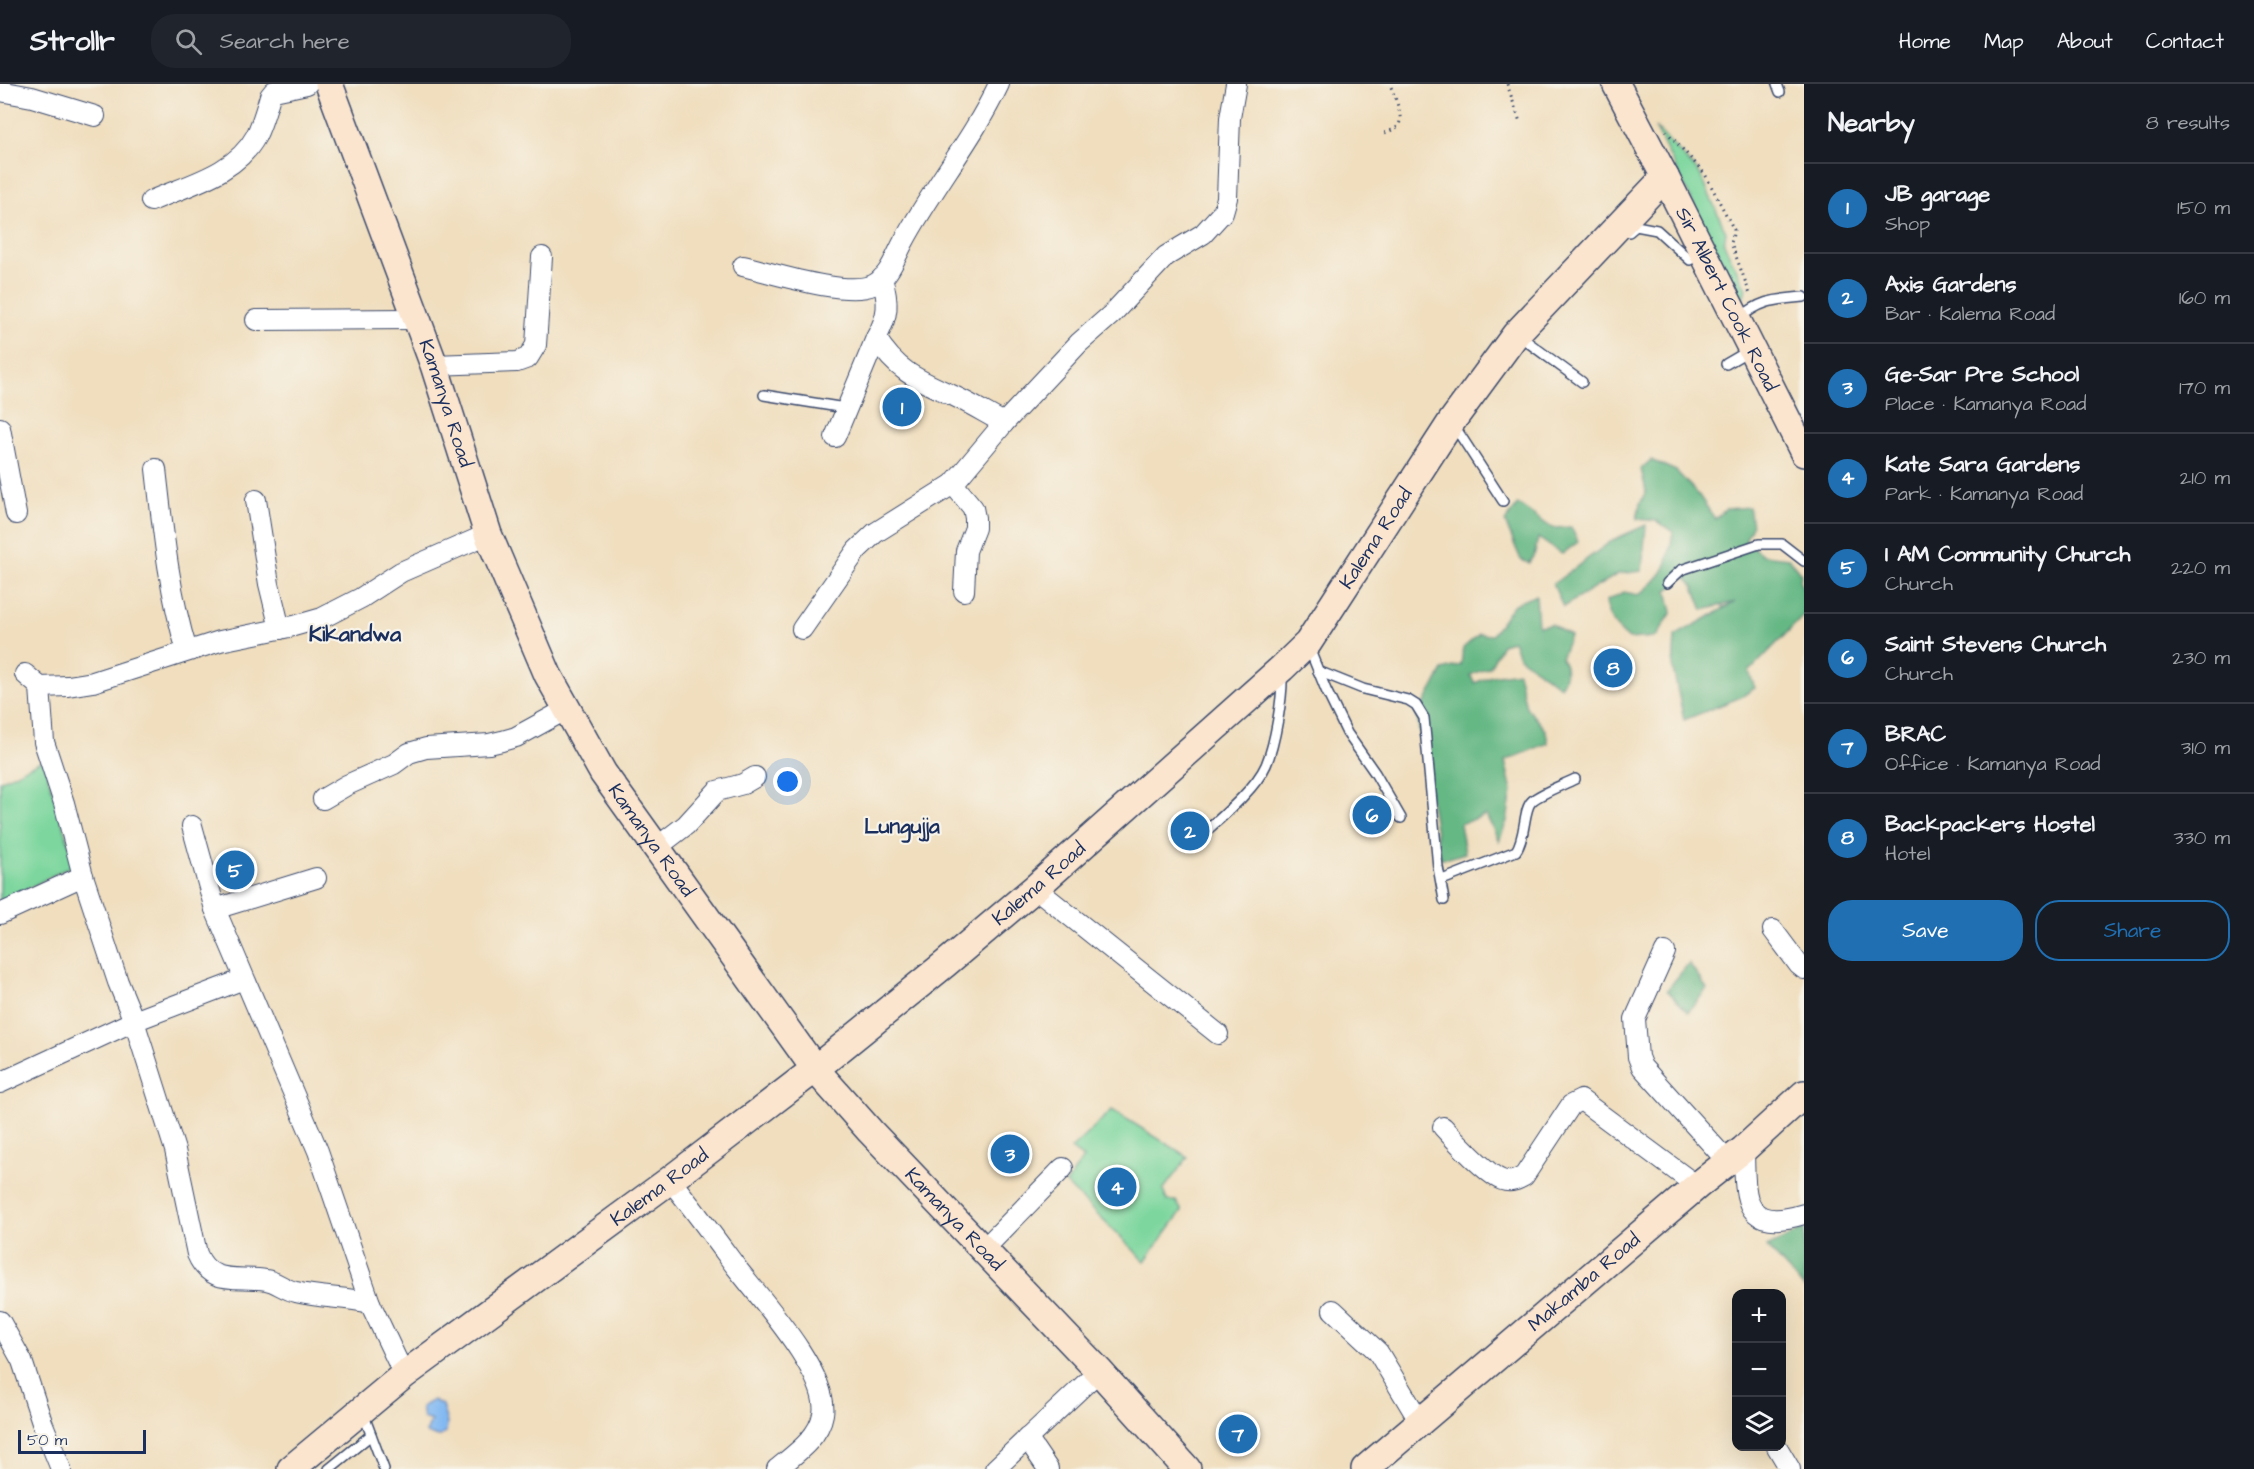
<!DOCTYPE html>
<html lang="en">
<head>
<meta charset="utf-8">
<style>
	body { margin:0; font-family:"Architects Daughter",sans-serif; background:#20242c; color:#f1f3f6 }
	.controls { position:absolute; right:18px; bottom:18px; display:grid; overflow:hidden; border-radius:12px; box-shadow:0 6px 24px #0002 }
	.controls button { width:54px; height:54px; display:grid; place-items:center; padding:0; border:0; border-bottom:2px solid #363941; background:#171b24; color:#f1f3f6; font:30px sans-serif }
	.scale { position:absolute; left:18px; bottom:15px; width:128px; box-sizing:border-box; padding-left:6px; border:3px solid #1b2f5e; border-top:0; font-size:16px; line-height:21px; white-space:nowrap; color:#1b2f5e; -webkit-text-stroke:4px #f7f3e8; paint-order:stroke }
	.you { position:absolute; left:788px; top:698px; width:21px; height:21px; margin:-15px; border:4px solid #fff; border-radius:50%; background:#1a73e8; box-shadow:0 0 0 9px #1a73e833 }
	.badge { display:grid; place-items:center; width:39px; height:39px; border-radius:50%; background:#1f6fb2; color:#fff; font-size:20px; font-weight:700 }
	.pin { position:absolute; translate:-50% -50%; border:3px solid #fff; box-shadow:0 2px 6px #0006 }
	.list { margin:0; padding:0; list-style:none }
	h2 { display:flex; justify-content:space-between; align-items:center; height:78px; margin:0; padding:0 24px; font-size:26px }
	h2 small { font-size:20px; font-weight:400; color:#9ea1a6 }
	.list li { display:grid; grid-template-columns:39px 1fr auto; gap:18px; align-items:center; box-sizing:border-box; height:90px; padding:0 24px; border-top:2px solid #363941 }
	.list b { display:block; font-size:22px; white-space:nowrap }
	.list p { margin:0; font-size:20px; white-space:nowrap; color:#9ea1a6 }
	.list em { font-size:20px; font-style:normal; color:#9ea1a6 }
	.actions { display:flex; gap:12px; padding:18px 24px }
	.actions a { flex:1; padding:14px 0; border:2px solid #1f6fb2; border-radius:24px; text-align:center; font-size:21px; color:#1f6fb2 }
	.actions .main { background:#1f6fb2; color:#fff }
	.icon { flex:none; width:33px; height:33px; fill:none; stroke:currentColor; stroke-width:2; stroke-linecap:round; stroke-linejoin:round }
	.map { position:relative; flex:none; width:1804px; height:1385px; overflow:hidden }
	header { display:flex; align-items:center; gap:36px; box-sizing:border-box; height:84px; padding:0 30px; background:#171b24; border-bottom:2px solid #363941 }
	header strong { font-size:28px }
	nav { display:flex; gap:33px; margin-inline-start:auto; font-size:21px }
	.search { width:420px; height:54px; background:#20242c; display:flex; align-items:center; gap:15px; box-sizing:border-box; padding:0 21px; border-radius:24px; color:#9ea1a6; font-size:22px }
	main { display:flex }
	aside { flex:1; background:#171b24 }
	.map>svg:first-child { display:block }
	.green { fill:#7cd69d; stroke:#4c827e; stroke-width:1.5 }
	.forest { fill:#65b784; stroke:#407371; stroke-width:1.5 }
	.water { fill:#83b9f2; stroke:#4f74a8; stroke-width:1.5 }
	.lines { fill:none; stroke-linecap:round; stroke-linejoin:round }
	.lane-casing { stroke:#3b496c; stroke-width:12 }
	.street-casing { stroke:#3b496c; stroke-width:22 }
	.secondary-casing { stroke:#3b496c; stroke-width:30 }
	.path { stroke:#3b496c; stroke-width:3; stroke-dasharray:1.5 4.5; stroke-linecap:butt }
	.lane { stroke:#fff; stroke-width:9 }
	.street { stroke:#fff; stroke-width:20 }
	.secondary { stroke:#fbe5cf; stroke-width:27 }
	.labels { text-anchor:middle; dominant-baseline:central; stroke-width:4.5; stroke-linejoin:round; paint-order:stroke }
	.street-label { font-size:20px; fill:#1b2f5e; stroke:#f7f3e8 }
	.neighbourhood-label { font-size:21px; font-weight:bold; fill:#1b2f5e; stroke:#f7f3e8 }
	.quarter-label { font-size:22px; font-weight:bold; fill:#1b2f5e; stroke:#f7f3e8 }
</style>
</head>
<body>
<header>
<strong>Strollr</strong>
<div class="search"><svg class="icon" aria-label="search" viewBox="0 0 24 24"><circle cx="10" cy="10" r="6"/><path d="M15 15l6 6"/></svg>Search here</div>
<nav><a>Home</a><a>Map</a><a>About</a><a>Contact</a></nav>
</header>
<main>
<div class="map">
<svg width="1804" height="1385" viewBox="0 0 1804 1385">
	<rect width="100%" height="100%" fill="#f7f3e8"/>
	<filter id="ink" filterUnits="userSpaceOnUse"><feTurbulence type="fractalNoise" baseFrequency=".0167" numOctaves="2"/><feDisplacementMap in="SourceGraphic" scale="12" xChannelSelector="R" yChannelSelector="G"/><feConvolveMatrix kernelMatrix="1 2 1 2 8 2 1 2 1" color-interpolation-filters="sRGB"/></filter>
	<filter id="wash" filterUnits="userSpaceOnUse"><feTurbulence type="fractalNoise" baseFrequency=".008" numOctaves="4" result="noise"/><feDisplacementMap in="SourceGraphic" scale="24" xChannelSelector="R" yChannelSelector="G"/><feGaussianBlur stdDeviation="1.35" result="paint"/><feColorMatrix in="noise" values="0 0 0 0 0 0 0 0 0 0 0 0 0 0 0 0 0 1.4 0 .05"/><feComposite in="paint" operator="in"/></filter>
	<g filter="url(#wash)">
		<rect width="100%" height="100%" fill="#f0debe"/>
		<g class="green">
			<path d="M1655,43L1700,90L1726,148L1724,160L1746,205L1742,217Z"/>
			<path d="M43,676L75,780L0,819V697Z"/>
			<path d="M1112,1026L1188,1073L1163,1106L1167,1117H1176L1182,1127L1145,1177L1066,1100L1083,1074L1071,1065Z"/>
		</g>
		<g class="forest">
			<path d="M1651,376L1676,387L1698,410L1715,435L1726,425L1749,423L1752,442L1745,457L1763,471L1789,474L1801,490L1800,499L1804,506V531L1749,588L1755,604L1741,613L1684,636L1673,585L1675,552L1735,518L1703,526L1694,503L1682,489L1677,500L1667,506L1672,528L1656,553L1629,555C1616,544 1607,535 1606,517L1624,508L1639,511C1667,488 1667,484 1673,448L1657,437L1637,435L1640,419L1646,407L1641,385Z"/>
			<path d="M1518,420L1552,444L1571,443L1578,458L1562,470L1538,454L1535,469L1529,479L1521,476L1505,438Z"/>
			<path d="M1646,441L1642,487L1618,490L1563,523L1553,500L1613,456Z"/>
			<path d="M1536,511L1538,542L1551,540L1570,552L1561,574C1567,583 1567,593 1560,602L1519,573L1513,557L1502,560L1490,583L1470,591L1475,599L1491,592L1518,588L1526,623L1546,647L1548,659L1505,677L1512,707L1507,737L1499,757L1486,731L1460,740L1465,769L1449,774H1440L1417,633L1443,586L1461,581L1463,564L1479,550L1492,551L1514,520Z"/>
			<path d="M1689,879L1707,905L1688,928L1667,906Z"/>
			<path d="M1804,1145V1204L1767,1163Z"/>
		</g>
		<path class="water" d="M433,1316L442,1321L447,1339L446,1349L438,1353L426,1349L431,1337L423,1334L421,1323Z"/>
	</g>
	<g filter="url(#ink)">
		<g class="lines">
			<defs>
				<g id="lane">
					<path d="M1777,0L1780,8"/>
					<path d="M1629,148L1636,142L1657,146L1690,176"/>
					<path d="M1738,235C1763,215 1774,216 1804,213"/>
					<path d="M1518,251L1582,298"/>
					<path d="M1726,280L1750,266"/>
					<path d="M764,311L845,324"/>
					<path d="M1453,340L1503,417"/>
					<path d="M1667,499L1681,486L1759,460H1782L1804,477"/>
					<path d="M1309,564L1326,606L1347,649L1375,689L1401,734"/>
					<path d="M1318,587L1363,605L1408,616L1416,621L1424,634L1438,783L1444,816"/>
					<path d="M1193,759C1214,739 1254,708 1266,681C1275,660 1283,613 1282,590"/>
					<path d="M1442,796L1516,767C1526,753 1523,725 1532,717C1541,709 1563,701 1575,695"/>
					<path d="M363,1329L384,1385"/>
					<path d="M329,1385L371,1351"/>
				</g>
				<g id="street">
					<path d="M0,7L32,13L95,32"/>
					<path d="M151,117C187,101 236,90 256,52C262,40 266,25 270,12L274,7L307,0"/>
					<path d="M743,182C773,189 846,213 873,201C889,194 896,171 904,157C933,103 973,55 999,0"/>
					<path d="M256,236L415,235"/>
					<path d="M876,254C897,288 919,296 954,312C971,320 987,330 1004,339"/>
					<path d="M434,281L517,278L528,274L536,261L542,173"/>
					<path d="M0,344L16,430"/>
					<path d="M835,353L876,254C889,231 889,219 882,194"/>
					<path d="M156,385C163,447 169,508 187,567"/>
					<path d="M953,400L973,424L975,434V444L966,467L964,507"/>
					<path d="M256,416L269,500L280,545"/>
					<path d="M802,545L857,466L875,449L953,400L1004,339L1079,259L1112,230L1166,172L1203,150L1223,128L1227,114L1230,34L1236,0"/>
					<path d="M25,590L40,603L68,602L93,598L220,557L294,542L322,534L361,514L401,488L488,450"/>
					<path d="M40,603L44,658L64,719L83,792L118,898L134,937L175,1066L197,1170C211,1203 238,1191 266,1196C276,1197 285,1206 296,1208C320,1214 346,1213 370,1219"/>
					<path d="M323,715L347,701L394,680L409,669L426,664L489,660L502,657L516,653L567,625"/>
					<path d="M192,742L215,825L318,1067L370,1219L404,1291"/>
					<path d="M656,764L686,741L717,707L743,700L755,693"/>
					<path d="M1035,804L1218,950"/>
					<path d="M215,825L316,794"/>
					<path d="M0,830L83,792"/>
					<path d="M1773,846L1799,881L1804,885"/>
					<path d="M1665,868L1635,935L1638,973L1642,983L1728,1078"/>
					<path d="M0,999L134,937L244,895"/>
					<path d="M1443,1043C1454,1055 1488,1091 1502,1096C1511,1099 1517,1096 1524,1092L1571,1021L1581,1016L1697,1102"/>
					<path d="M1744,1065C1745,1114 1742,1149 1804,1130"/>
					<path d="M670,1096C693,1124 714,1153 736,1183C760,1214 830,1291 823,1330C819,1354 795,1370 777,1385"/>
					<path d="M983,1166L1063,1084"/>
					<path d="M1333,1226L1378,1268L1420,1338"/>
					<path d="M0,1237L22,1277L42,1338L61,1385"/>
					<path d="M1027,1354L1048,1385"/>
					<path d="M1777,1363L1790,1385"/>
					<path d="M995,1385L1099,1287"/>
				</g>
				<g id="secondary">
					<path id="s1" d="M329,0L434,281L488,450L548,591L603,689L815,985L870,1047L1099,1287L1187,1385"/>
					<path id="s2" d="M1616,0L1665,93L1804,369"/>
					<path id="s3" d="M291,1385L404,1291L670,1096L815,985L945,880L1035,804L1282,584L1308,559L1452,337L1516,250L1665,93"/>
					<path id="s4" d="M1365,1385L1697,1102L1744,1065L1804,1010"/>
				</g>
			</defs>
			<use href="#lane" class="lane-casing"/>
			<use href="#street" class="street-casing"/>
			<use href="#secondary" class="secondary-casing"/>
			<g class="path">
				<path d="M1507,0L1520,38"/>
				<path d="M1666,47L1705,90L1734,146L1731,159L1750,210"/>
				<path d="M1385,49C1389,47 1396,45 1398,42C1405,33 1393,10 1390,0"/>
			</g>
			<use href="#lane" class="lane"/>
			<use href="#street" class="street"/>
			<use href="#secondary" class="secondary"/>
		</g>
	</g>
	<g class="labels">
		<g class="street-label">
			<text stroke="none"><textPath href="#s2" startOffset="242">Sir Albert Cook Road</textPath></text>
			<text stroke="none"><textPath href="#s1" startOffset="340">Kamanya Road</textPath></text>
			<text stroke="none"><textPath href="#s3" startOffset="1436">Kalema Road</textPath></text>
			<text stroke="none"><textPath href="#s1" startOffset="826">Kamanya Road</textPath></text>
			<text stroke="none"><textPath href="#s3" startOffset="950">Kalema Road</textPath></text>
			<text stroke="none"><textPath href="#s3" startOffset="464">Kalema Road</textPath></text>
			<text stroke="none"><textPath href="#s1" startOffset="1312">Kamanya Road</textPath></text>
			<text stroke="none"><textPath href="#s4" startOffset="288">Makamba Road</textPath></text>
		</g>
		<g class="neighbourhood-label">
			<text x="902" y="742">Lungujja</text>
		</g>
		<g class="quarter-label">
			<text x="355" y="550">Kikandwa</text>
		</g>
	</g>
</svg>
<div class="controls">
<button>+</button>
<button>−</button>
<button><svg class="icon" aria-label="layers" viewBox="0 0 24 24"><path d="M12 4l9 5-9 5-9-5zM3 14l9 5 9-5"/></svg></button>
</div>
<div class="scale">50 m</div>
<div class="you"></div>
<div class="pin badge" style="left:902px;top:323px">1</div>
<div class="pin badge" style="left:1190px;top:747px">2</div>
<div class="pin badge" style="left:1010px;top:1070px">3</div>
<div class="pin badge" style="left:1117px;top:1103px">4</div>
<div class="pin badge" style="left:235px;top:786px">5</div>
<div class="pin badge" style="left:1372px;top:731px">6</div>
<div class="pin badge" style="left:1238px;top:1350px">7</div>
<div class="pin badge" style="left:1613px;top:584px">8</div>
</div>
<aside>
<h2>Nearby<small>8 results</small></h2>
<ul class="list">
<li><span class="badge">1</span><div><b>JB garage</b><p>Shop</p></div><em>150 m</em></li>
<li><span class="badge">2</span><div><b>Axis Gardens</b><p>Bar · Kalema Road</p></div><em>160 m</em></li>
<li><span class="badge">3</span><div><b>Ge-Sar Pre School</b><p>Place · Kamanya Road</p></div><em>170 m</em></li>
<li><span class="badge">4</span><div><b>Kate Sara Gardens</b><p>Park · Kamanya Road</p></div><em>210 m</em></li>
<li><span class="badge">5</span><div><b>I AM Community Church</b><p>Church</p></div><em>220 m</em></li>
<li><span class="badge">6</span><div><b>Saint Stevens Church</b><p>Church</p></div><em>230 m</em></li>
<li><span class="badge">7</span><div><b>BRAC</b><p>Office · Kamanya Road</p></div><em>310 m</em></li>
<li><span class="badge">8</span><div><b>Backpackers Hostel</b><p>Hotel</p></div><em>330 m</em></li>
</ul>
<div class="actions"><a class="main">Save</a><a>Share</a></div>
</aside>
</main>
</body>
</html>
